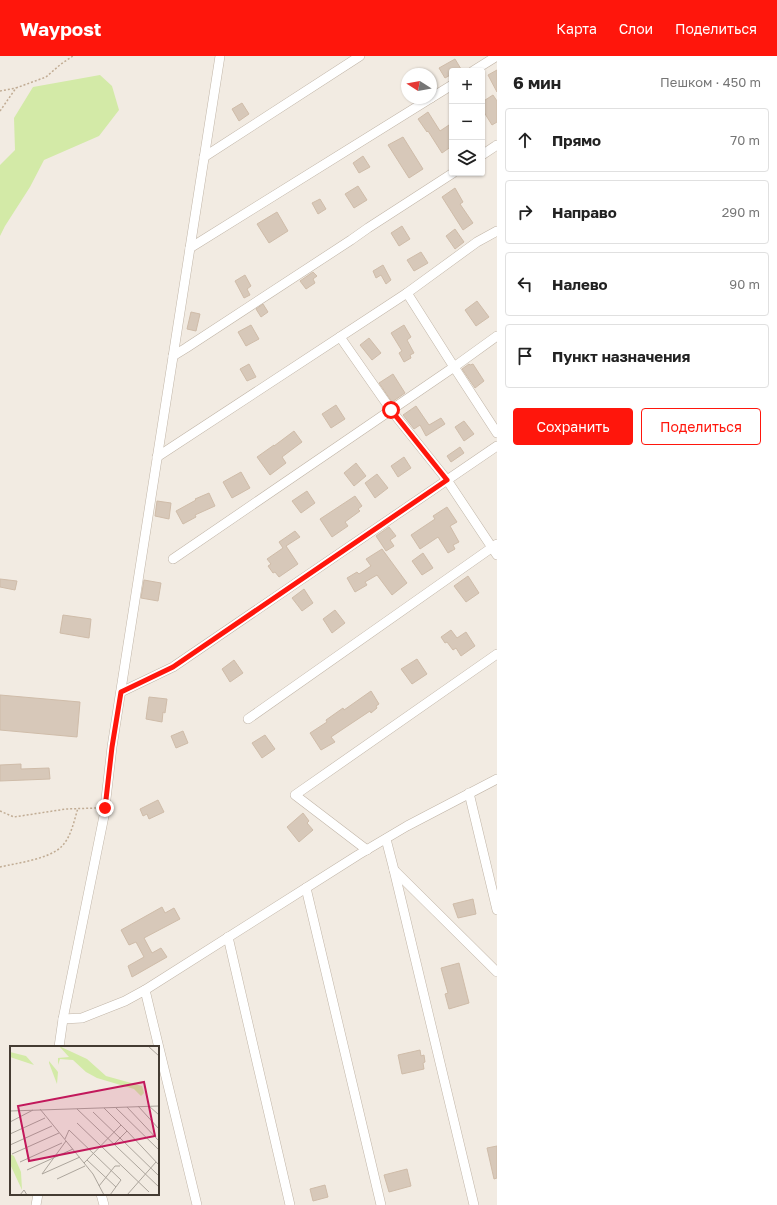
<!DOCTYPE html>
<html lang="ru">
<head>
<meta charset="utf-8">
<style>
	body { margin:0; font-family:"Golos Text",sans-serif; background:#f2f2f2; color:#222 }
	.controls { position:absolute; right:12px; top:12px; display:grid; overflow:hidden; border-radius:4px; box-shadow:0 1px 3px #0004 }
	.controls button { width:36px; height:36px; display:grid; place-items:center; padding:0; border:0; border-bottom:1px solid #e0e0e0; background:#fff; color:#222; font:20px sans-serif }
	.compass { position:absolute; left:401px; top:12px; width:36px; height:36px; border-radius:50%; background:#fff; box-shadow:0 1px 3px #0004; rotate:281deg }
	.stop { position:absolute; width:12px; height:12px; margin:-9px; border:3px solid #ff160c; border-radius:50%; background:#fff }
	.stop.end { background:#ff160c; border-color:#fff; box-shadow:0 1px 4px #0008 }
	.list { margin:0; padding:0; list-style:none }
	h2 { display:flex; justify-content:space-between; align-items:center; height:52px; margin:0; padding:0 16px; font-size:17px }
	h2 small { font-size:13px; font-weight:400; color:#767676 }
	.list li { display:grid; grid-template-columns:26px 1fr auto; gap:12px; align-items:center; box-sizing:border-box; height:64px; margin:0 8px 8px; padding:0 8px; border:1px solid #e0e0e0; border-radius:4px }
	.list b { display:block; font-size:15px; white-space:nowrap }
	.list em { font-size:13px; font-style:normal; color:#767676 }
	.actions { display:flex; gap:8px; padding:12px 16px }
	.actions a { flex:1; padding:9px 0; border:1px solid #ff160c; border-radius:4px; text-align:center; font-size:14px; color:#ff160c }
	.actions .main { background:#ff160c; color:#fff }
	.icon { flex:none; width:22px; height:22px; fill:none; stroke:currentColor; stroke-width:2; stroke-linecap:round; stroke-linejoin:round }
	.map { position:relative; flex:none; width:497px; height:1149px; overflow:hidden }
	header { display:flex; align-items:center; gap:24px; box-sizing:border-box; height:56px; padding:0 20px; background:#ff160c; color:#fff }
	header strong { font-size:19px }
	nav { display:flex; gap:22px; margin-inline-start:auto; font-size:14px }
	main { display:flex }
	aside { flex:1; background:#fff }
	.map>svg:first-child { display:block }
	.green { fill:#d3eaa7 }
	.building { fill:#d7c8b9; stroke:#cfbca9 }
	.lines { fill:none; stroke-linecap:round; stroke-linejoin:round }
	.minor-casing { stroke:#c1b5a7; stroke-width:10 }
	.path { stroke:#c1ac94; stroke-width:1.5; stroke-dasharray:2 2; stroke-linecap:butt }
	.minor { stroke:#fff; stroke-width:9 }
	.route { stroke:#ff160c; stroke-width:5 }
	.inset-road { fill:none; stroke:#aca59c; stroke-width:1 }
	.view { fill:#c2185b; fill-opacity:0.15; stroke:#c2185b; stroke-width:2 }
	.inset-edge { fill:none; stroke:#443b32; stroke-width:2 }
</style>
</head>
<body>
<header>
<strong>Waypost</strong>
<nav><a>Карта</a><a>Слои</a><a>Поделиться</a></nav>
</header>
<main>
<div class="map">
<svg width="497" height="1149" viewBox="0 0 497 1149">
	<rect width="100%" height="100%" fill="#f2ebe2"/>
	<path class="green" d="M100,19L112,30L119,54L99,80L44,104L30,131L5,170L0,180V109L15,94L14,62L33,31Z"/>
	<g class="building">
		<path d="M455,3L461,13L456,15H452V18L445,22L439,12Z"/>
		<path d="M497,14V36L488,19Z"/>
		<path d="M493,39L497,45V66L492,69L482,53V46Z"/>
		<path d="M242,47L249,58L239,65L232,53Z"/>
		<path d="M428,56L440,75L452,67V90L442,97L428,75L427,76L418,63Z"/>
		<path d="M403,81L423,113L409,122L388,89Z"/>
		<path d="M363,100L370,111L359,117L353,107Z"/>
		<path d="M358,130L367,144L354,152L345,138Z"/>
		<path d="M455,132L463,146L460,148L473,167L463,174L442,141Z"/>
		<path d="M320,143L326,153L318,158L312,147Z"/>
		<path d="M277,156L288,175L269,187L257,168Z"/>
		<path d="M402,170L410,183L399,190L391,177Z"/>
		<path d="M455,173L464,186L455,193L446,180Z"/>
		<path d="M421,196L428,207L414,215L407,204Z"/>
		<path d="M383,209L391,224L386,228L381,219L376,222L373,215Z"/>
		<path d="M313,216L317,220L313,223L315,227L306,233L300,225Z"/>
		<path d="M245,219L251,230L247,233L250,239L244,242L235,225Z"/>
		<path d="M477,245L489,261L476,270L465,254Z"/>
		<path d="M263,248L268,256L261,261L256,253Z"/>
		<path d="M191,256L200,258L196,275L187,273Z"/>
		<path d="M251,269L259,283L246,290L238,276Z"/>
		<path d="M404,269L411,281L407,284L414,297L410,299L411,302L404,306L399,297L402,295L391,277Z"/>
		<path d="M369,282L381,297L372,304L360,289Z"/>
		<path d="M249,308L256,321L247,325L240,313Z"/>
		<path d="M469,308L470,309L473,308L484,325L475,332L462,313Z"/>
		<path d="M393,318L405,337L392,346L379,327Z"/>
		<path d="M336,349L345,363L331,372L322,358Z"/>
		<path d="M416,350L429,369L441,362L445,368L426,380L420,369L414,373L403,359Z"/>
		<path d="M464,365L474,378L464,385L455,371Z"/>
		<path d="M294,375L302,386L282,401L286,407L270,419L257,401L274,389V390Z"/>
		<path d="M460,391L464,397L451,406L447,400Z"/>
		<path d="M404,401L411,412L398,421L391,410Z"/>
		<path d="M356,407L366,420L354,430L344,417Z"/>
		<path d="M241,416L250,432L232,442L223,426Z"/>
		<path d="M377,418L388,432L375,442L365,427Z"/>
		<path d="M307,435L315,447L301,457L292,445Z"/>
		<path d="M209,437L215,450L195,459L196,461L183,468L176,455L196,444L195,443Z"/>
		<path d="M355,440L362,450L358,453L360,455L345,466L348,470L332,481L320,463Z"/>
		<path d="M157,445L171,447L169,463L155,460Z"/>
		<path d="M447,451L457,466L450,470L459,486L453,489L455,493L448,497L438,481L420,493L411,479L435,463L433,460Z"/>
		<path d="M389,471L396,480L390,484L394,490L386,495L376,480Z"/>
		<path d="M295,475L300,481L286,490L298,508L279,521L275,516L273,517L268,510L271,508L267,503L283,492L279,486Z"/>
		<path d="M382,493L407,527L392,539L377,519L365,526L367,529L355,536L347,522L357,516L359,518L371,510L366,503Z"/>
		<path d="M423,497L433,512L422,519L412,505Z"/>
		<path d="M468,520L479,537L466,546L454,530Z"/>
		<path d="M0,523L17,525L15,534L0,531Z"/>
		<path d="M144,524L161,527L158,545L141,542Z"/>
		<path d="M304,533L313,547L302,555L292,542Z"/>
		<path d="M335,554L345,567L332,577L323,563Z"/>
		<path d="M63,559L91,563L89,582L60,577Z"/>
		<path d="M451,574L457,582L466,576L475,590L461,600L456,592L453,594L447,586L445,587L441,581Z"/>
		<path d="M417,603L427,618L412,628L401,613Z"/>
		<path d="M234,604L243,617L230,626L222,613Z"/>
		<path d="M371,635L379,648L376,650L377,652L371,657L370,655L331,681L335,686L321,694L310,677L327,666L326,664L343,652L344,654Z"/>
		<path d="M0,639L80,646L77,681L0,674Z"/>
		<path d="M149,641L167,643L165,657L163,656L162,666L146,663Z"/>
		<path d="M183,675L188,687L176,692L171,680Z"/>
		<path d="M265,679L275,693L262,702L252,687Z"/>
		<path d="M21,708V713L49,712L50,723L0,725V709Z"/>
		<path d="M158,744L164,756L149,763L147,758L143,760L140,753Z"/>
		<path d="M303,757L309,765L307,767L313,774L299,786L287,771Z"/>
		<path d="M473,843L476,858L458,862L453,848Z"/>
		<path d="M162,851L165,857L174,852L180,863L144,882L152,897L161,892L167,901L132,921L128,910L144,901L136,886L129,889L121,874Z"/>
		<path d="M459,907L469,947L449,953L445,938L448,937L441,912Z"/>
		<path d="M420,994L421,1000L424,999L425,1006L423,1007L424,1013L402,1018L398,999Z"/>
		<path d="M497,1090V1122L494,1123L487,1092Z"/>
		<path d="M407,1113L411,1130L389,1136L384,1119Z"/>
		<path d="M325,1129L328,1141L313,1145L310,1133Z"/>
	</g>
	<g class="lines">
		<defs>
			<g id="minor">
				<path d="M473,15L497,0"/>
				<path d="M431,42L452,29"/>
				<path d="M482,99L497,89"/>
				<path d="M204,101L360,0"/>
				<path d="M497,175L477,186L407,237L454,311L497,280"/>
				<path d="M190,192L431,42"/>
				<path d="M340,281L391,354L447,424L497,499"/>
				<path d="M173,300L186,292L351,184L368,172L453,117"/>
				<path d="M157,401L407,237"/>
				<path d="M173,503L454,311L497,377"/>
				<path d="M121,636L173,611L497,390"/>
				<path d="M248,663L497,488"/>
				<path d="M469,737L497,854"/>
				<path d="M386,783L394,814L497,916"/>
				<path d="M367,794L295,739L497,598"/>
				<path d="M394,814L474,1149"/>
				<path d="M306,832L381,1149"/>
				<path d="M228,881L290,1149"/>
				<path d="M145,934L197,1149"/>
				<path d="M63,963L82,962L125,945L145,934L358,799L407,770L497,723"/>
				<path d="M59,991L63,963L104,760L112,691L220,0"/>
				<path d="M101,1138L104,1149"/>
				<path d="M36,1149L38,1138"/>
			</g>
		</defs>
		<use href="#minor" class="minor-casing"/>
		<g class="path">
			<path d="M0,35L16,32"/>
			<path d="M0,55L16,32L46,21L61,8L73,0"/>
			<path d="M0,755L14,761L66,753L97,752"/>
			<path d="M0,811C17,807 50,803 62,790C71,781 74,765 78,752"/>
		</g>
		<use href="#minor" class="minor"/>
	</g>
	<g class="lines">
		<path class="route" d="M105,752L112,691L121,636L173,611L447,424L391,354"/>
	</g>
	<g transform="translate(10 990)">
		<rect width="149" height="149" fill="#f2ebe2"/>
		<path d="M49,0L77,13L96,30L132,40L134,47L131,50L124,43L87,32L76,26L63,14L50,13L48,19V12L59,11ZM0,6L16,10L24,19L0,11ZM39,15L48,26L47,38L39,17ZM0,108L4,110L11,126L12,144L0,118Z" fill="#d3eaa7"/>
		<path class="inset-road" d="M138,0L149,10M128,60L149,83M139,60L149,69M117,61L149,95M94,62L117,85M106,62L149,104M30,63L83,128L94,149M67,63L149,141M0,65L149,60M83,66L110,92L103,99M149,69V82M0,76L23,64M67,77L139,146M0,88L35,72M55,93L59,84L111,134L100,149M56,95L32,128L70,111M0,99L42,80M2,108L49,87M77,114L106,141M10,116L52,97M74,117L111,79M149,119L117,85L110,92L149,130M17,124L63,103M47,133L75,120M89,140L105,120H110M10,149L14,144L17,149M117,149L146,116"/>
		<path class="view" d="M134,36L145,90L19,115L8,60Z"/>
		<rect width="149" height="149" class="inset-edge"/>
	</g>
</svg>
<div class="controls">
<button>+</button>
<button>−</button>
<button><svg class="icon" aria-label="layers" viewBox="0 0 24 24"><path d="M12 4l9 5-9 5-9-5zM3 14l9 5 9-5"/></svg></button>
</div>
<svg class="compass" viewBox="-18 -18 36 36"><path d="M0-13l5 13h-10z" fill="#e53935"/><path d="M0 13l5-13h-10z" fill="#767676"/></svg>
<div class="stop" style="left:391px;top:354px"></div>
<div class="stop end" style="left:105px;top:752px"></div>
</div>
<aside>
<h2>6 мин<small>Пешком · 450 m</small></h2>
<ul class="list">
<li><svg class="icon" aria-label="ahead" viewBox="0 0 24 24"><path d="M12 20V5M6 11l6-6 6 6"/></svg><div><b>Прямо</b></div><em>70 m</em></li>
<li><svg class="icon" aria-label="right" viewBox="0 0 24 24"><path d="M7 20v-9h11M14 6l5 5-5 5"/></svg><div><b>Направо</b></div><em>290 m</em></li>
<li><svg class="icon" aria-label="left" viewBox="0 0 24 24"><path d="M17 20v-9H6M10 6l-5 5 5 5"/></svg><div><b>Налево</b></div><em>90 m</em></li>
<li><svg class="icon" aria-label="arrive" viewBox="0 0 24 24"><path d="M6 21V4h12l-3 4 3 4H6"/></svg><div><b>Пункт назначения</b></div></li>
</ul>
<div class="actions"><a class="main">Сохранить</a><a>Поделиться</a></div>
</aside>
</main>
</body>
</html>
